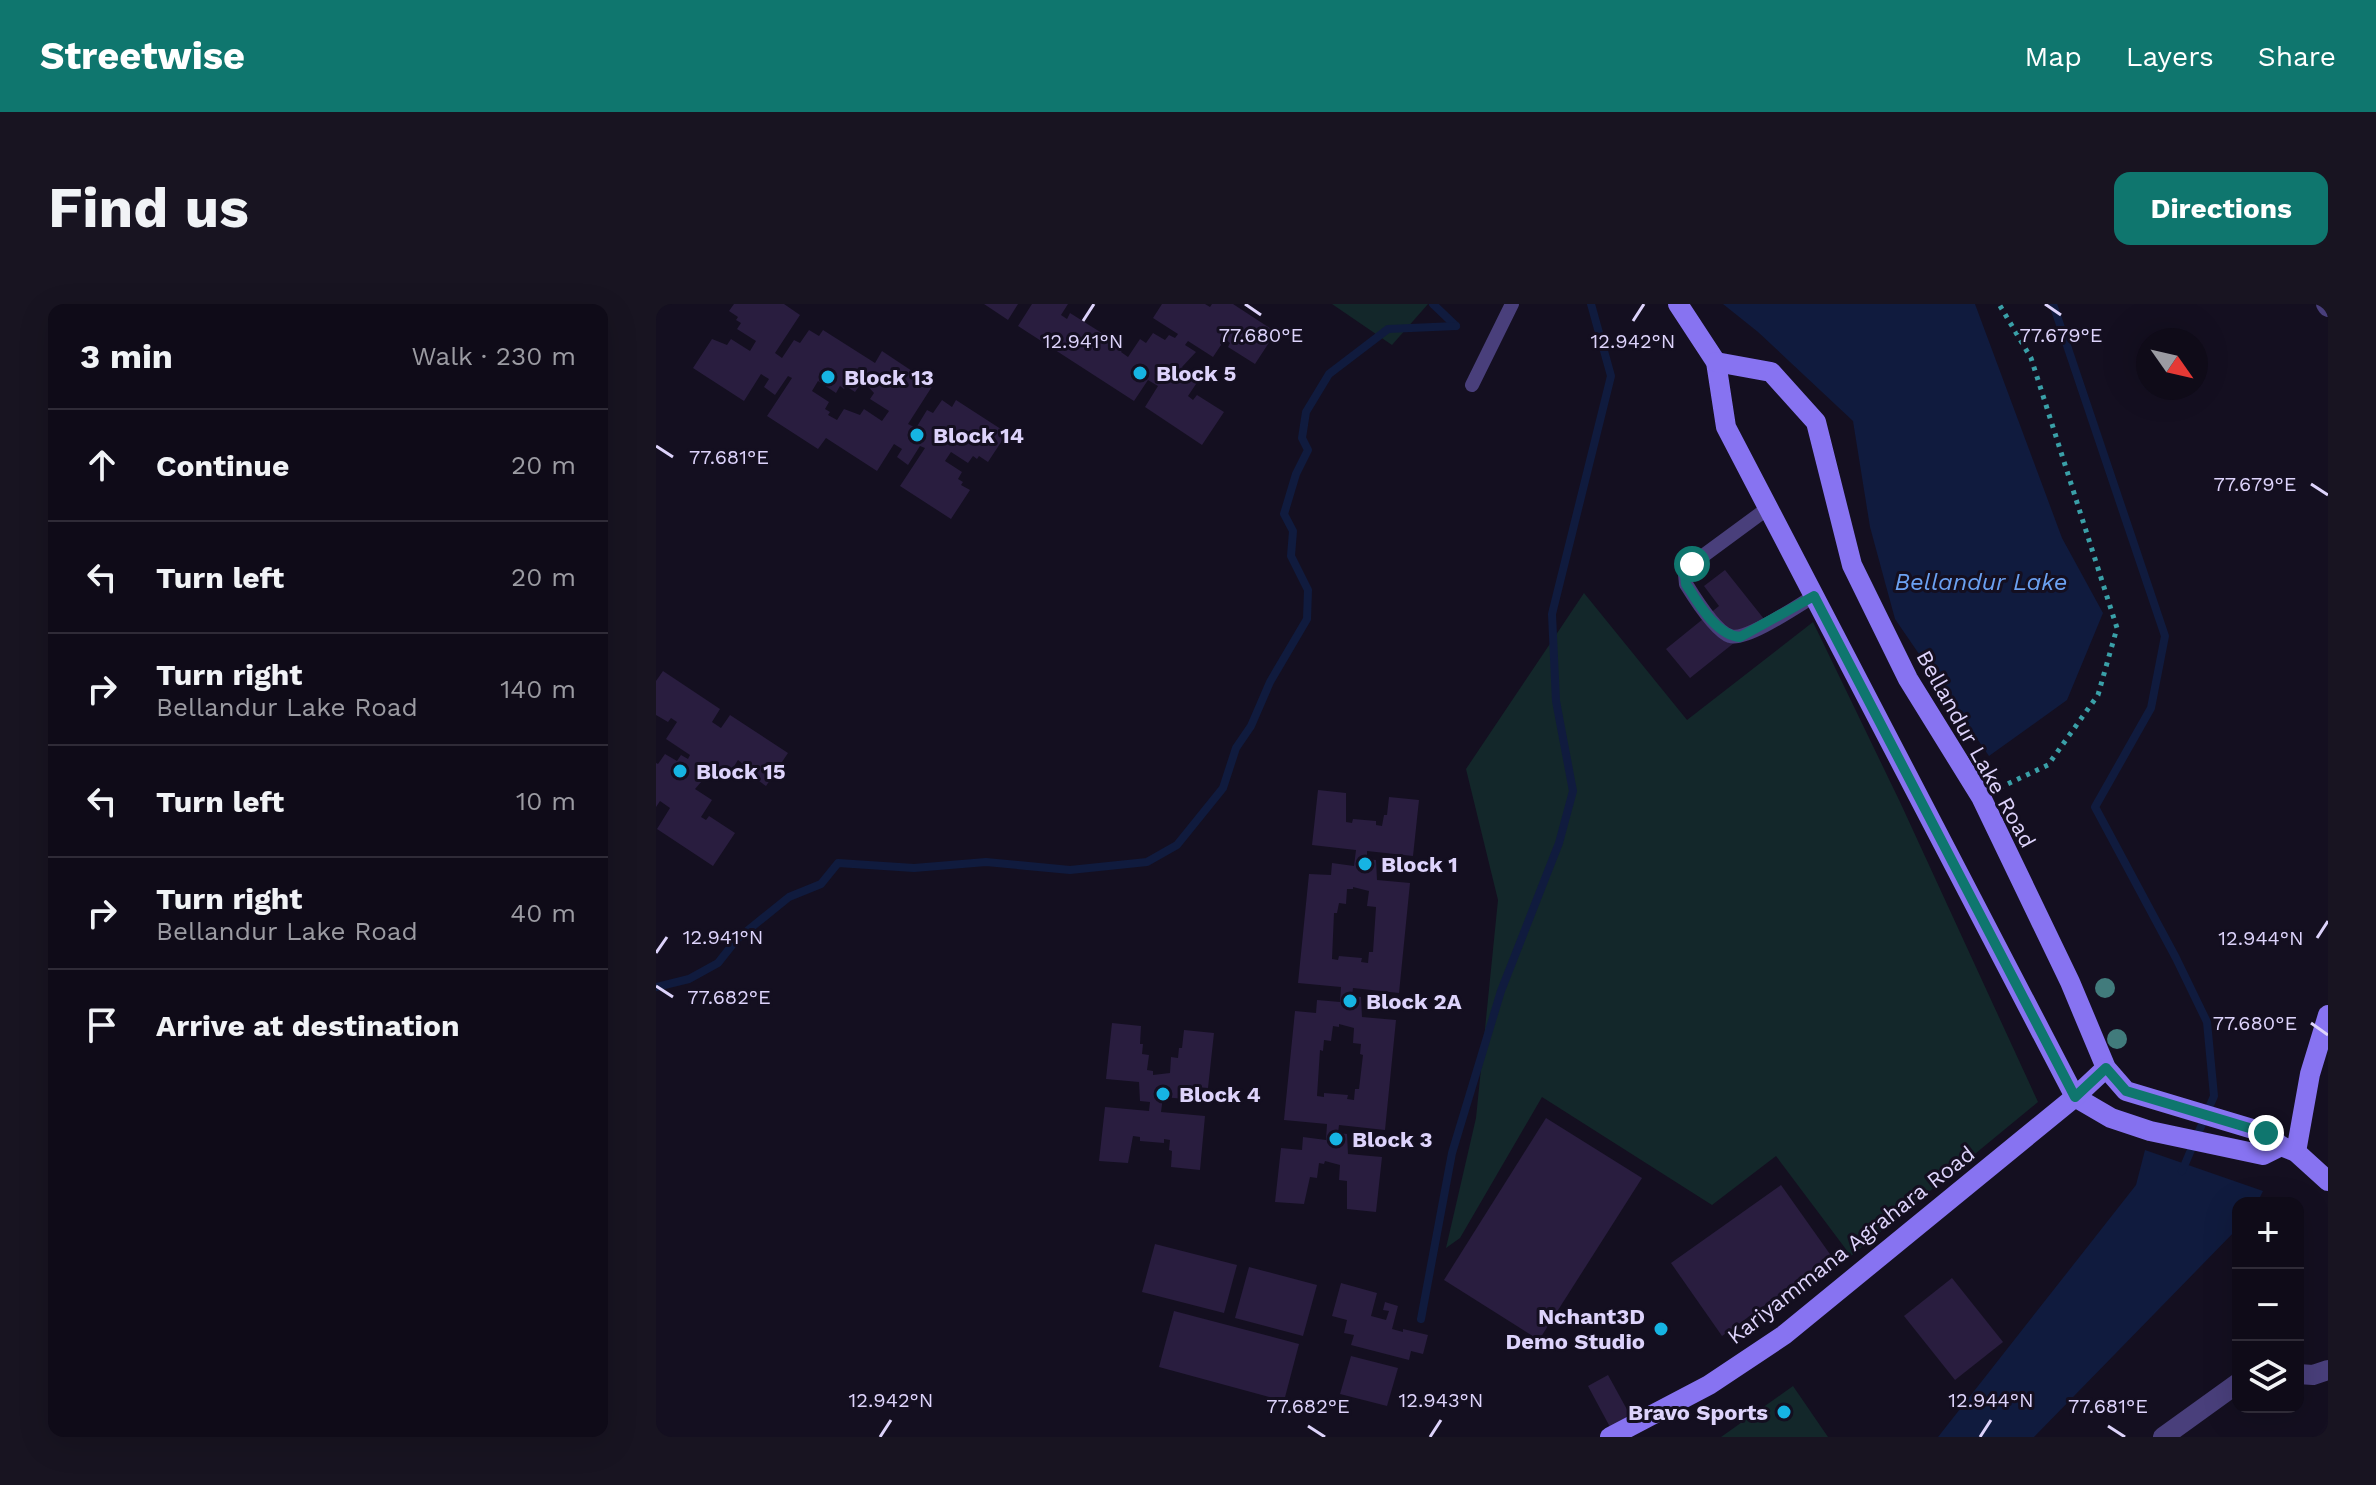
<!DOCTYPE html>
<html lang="en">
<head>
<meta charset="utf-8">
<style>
	body { margin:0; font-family:"Work Sans",sans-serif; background:#181421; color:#f1f3f6 }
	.controls { position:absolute; right:24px; bottom:24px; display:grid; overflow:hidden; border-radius:16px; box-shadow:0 8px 32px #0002 }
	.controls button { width:72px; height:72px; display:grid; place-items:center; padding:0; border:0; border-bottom:2px solid #2f2b37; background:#0f0b18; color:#f1f3f6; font:40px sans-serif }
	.compass { position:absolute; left:1480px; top:24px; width:72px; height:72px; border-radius:50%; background:#0f0b18; box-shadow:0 8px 32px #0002; rotate:124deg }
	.stop { position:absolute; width:24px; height:24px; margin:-18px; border:6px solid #0f766e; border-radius:50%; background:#fff }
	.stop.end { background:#0f766e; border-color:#fff; box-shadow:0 2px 8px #0008 }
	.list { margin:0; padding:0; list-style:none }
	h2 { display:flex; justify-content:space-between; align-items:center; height:104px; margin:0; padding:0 32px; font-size:34px }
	h2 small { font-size:26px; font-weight:400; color:#9b9ba2 }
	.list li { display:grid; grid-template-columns:52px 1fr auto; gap:24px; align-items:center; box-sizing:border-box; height:112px; padding:0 32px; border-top:2px solid #2f2b37 }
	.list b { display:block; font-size:30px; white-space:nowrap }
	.list p { margin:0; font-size:26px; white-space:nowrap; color:#9b9ba2 }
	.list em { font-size:26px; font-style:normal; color:#9b9ba2 }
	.icon { flex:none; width:44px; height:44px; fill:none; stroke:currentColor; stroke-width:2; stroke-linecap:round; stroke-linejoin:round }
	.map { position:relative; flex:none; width:1672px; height:1133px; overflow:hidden; border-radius:16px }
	header { display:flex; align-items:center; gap:48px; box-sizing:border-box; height:112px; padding:0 40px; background:#0f766e; color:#fff }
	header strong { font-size:38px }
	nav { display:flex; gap:44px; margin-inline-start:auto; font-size:28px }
	.intro { display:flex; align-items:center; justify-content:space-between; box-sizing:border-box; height:192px; padding:0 48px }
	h1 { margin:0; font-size:56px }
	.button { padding:20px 36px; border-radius:16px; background:#0f766e; color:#fff; font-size:28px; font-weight:700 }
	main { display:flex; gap:48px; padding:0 48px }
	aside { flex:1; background:#0f0b18; border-radius:16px; box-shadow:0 8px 32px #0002 }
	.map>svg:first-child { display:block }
	.green { fill:#13272a }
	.water { fill:#101b3e }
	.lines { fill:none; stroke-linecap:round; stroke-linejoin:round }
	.stream { stroke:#101b3e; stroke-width:8 }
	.building { fill:#291d3f; fill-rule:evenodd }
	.path { stroke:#3aa0a8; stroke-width:5; stroke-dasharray:4 6; stroke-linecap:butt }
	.lane { stroke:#493f7b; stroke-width:14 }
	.street { stroke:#493f7b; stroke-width:20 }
	.secondary { stroke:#8773f1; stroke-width:20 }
	.tree { fill:#417b7c }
	.route { stroke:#0f766e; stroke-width:10 }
	.ticks { fill:none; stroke:#ddd3fb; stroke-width:3 }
	.poi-dot { fill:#16b4e3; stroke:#140f20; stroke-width:3 }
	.labels { text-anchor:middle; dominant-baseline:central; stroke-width:6; stroke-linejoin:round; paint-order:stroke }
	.poi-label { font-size:22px; font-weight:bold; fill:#ddd3fb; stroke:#140f20; text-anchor:start }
	.street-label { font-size:22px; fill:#ddd3fb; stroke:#140f20 }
	.water-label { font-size:24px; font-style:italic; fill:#6ba1f1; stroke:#140f20 }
	.ticks-label { font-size:20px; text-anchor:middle; fill:#ddd3fb; stroke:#140f20; stroke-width:6; stroke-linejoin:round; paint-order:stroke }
</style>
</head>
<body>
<header>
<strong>Streetwise</strong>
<nav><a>Map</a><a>Layers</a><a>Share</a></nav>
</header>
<div class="intro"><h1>Find us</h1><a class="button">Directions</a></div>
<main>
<aside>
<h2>3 min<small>Walk · 230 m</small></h2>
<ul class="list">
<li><svg class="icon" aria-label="ahead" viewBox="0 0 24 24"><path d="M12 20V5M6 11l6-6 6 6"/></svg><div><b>Continue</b></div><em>20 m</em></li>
<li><svg class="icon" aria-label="left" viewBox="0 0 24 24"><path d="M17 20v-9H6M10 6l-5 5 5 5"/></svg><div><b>Turn left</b></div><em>20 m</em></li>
<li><svg class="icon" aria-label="right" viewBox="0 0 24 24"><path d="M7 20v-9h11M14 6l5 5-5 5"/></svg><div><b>Turn right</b><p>Bellandur Lake Road</p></div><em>140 m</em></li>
<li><svg class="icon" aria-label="left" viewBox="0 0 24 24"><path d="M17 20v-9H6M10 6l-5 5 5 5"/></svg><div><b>Turn left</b></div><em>10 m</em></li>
<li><svg class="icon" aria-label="right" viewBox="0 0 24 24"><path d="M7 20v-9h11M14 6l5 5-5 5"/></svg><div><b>Turn right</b><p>Bellandur Lake Road</p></div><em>40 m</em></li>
<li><svg class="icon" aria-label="arrive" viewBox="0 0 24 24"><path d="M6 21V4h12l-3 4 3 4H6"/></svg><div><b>Arrive at destination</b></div></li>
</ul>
</aside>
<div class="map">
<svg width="1672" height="1133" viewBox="0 0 1672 1133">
	<rect width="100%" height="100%" fill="#140f20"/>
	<g class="green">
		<path d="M676,0H772L736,41Z"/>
		<path d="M928,289L1031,416L1157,318L1244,498L1382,798L1195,952L1120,852L1056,901L886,793L804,934L790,944L820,814L842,596L810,465Z"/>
		<path d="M1137,1082L1172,1133H1065Z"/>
	</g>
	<g class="water">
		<path d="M1067,0H1319L1406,234L1447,309L1411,396L1333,452L1239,315L1214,223L1197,117L1102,28Z"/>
		<path d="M1489,846L1607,887L1601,899H1582V924L1378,1133H1282L1480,881Z"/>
	</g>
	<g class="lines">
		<g class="stream">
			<path d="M777,0L800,22"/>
			<path d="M1397,0L1509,332L1495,404L1439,503L1520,654L1551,718L1558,792L1526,867"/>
			<path d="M0,683L33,675L62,659L81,635L133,593L165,580L182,559L258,564L330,558L414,566L491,558L521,541L567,484L580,444L595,422L614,378L651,315L652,286L635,252L637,227L628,210L640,170L652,146L646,134L650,108L673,70L732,25L800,22"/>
			<path d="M765,1015L796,849L845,687L903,539L917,487L900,397L896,310L955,72L935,0"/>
		</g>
	</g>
	<g class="building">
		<path d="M78,0H128L144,11L119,49L126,54L138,36L144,39L153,26L163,32L167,26L219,59L226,47L277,81L252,120L260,124L271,106L277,109L286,96L296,103L300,96L351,129L332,158L323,152L321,155L317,152L312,159L295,148L289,157L306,168L302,175L307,178L305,181L314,186L295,215L244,182L269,144L264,142L252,161L241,153L246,145L238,140L221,167L170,134L162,145L111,112L136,74L132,72L119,91L108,83L113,75L105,70L88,97L37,64L56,35L71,41L75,35L94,47L100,37L81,25L85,19L80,16L82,13L73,7ZM162,77L180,89L184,82L188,85L190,82L199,88L207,77L218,89L214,95L233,107L226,117L208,105L204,111L188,105L181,116L172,111L174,108L169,105L173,98L156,87Z"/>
		<path d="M328,0H362L352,16Z"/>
		<path d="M376,0H412L405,11L411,15L414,9L468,43L465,48L472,53L484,35L490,39L497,29L509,36L513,31L519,34L522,30L497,14L506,0H549L554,3L556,0H577L620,28L599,60L572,43L574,39L569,35L557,53L532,37L529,41L540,48L526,63L544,74L532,92L537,96L541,91L568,108L546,141L489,103L502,82L492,76L478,97L362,22Z"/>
		<path d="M1069,266L1108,315L1034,374L1010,345L1063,302L1048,282Z"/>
		<path d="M7,367L64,405L56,418L65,424L74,411L132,449L110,482L84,464L87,460L82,456L70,475L45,458L41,463L52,470L39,485L56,496L45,513L50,516L53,512L79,529L57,562L1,525L14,504L4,497L0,503V459L2,460L9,450L21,457L25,451L32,455L34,451L10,435L21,418L15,414L12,418L0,411V377Z"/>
		<path d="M662,486L690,489V518L696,519L697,515L720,517V521L726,522L728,511H731L733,493L763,496L757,552L711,547V555L720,556L721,576L754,579L743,689L697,684L696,692L705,693L706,713L740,716L729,826L683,821L682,829L691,830L692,850L726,853L720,908L691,905V877L683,876L684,861L669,857L668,860L663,859L661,874L654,873L648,900L619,898L625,844L646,846L647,833L670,836L671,820L628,816L639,707L660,709L661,696L684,698L685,683L642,679L653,570L675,571L676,559L698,562L700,546L656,541ZM697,583L713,587L711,602L720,603L717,648H713L712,659L705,658L706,654L683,652L682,656L676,655L678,609H681L683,599L690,600L691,585H697ZM683,720L698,724L697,739L705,740L704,750L707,751L703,785H699L698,796L691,795L692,791L668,789V793L661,792L664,746L667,747L668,736L675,737L677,722L683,723Z"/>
		<path d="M456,719L485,722L484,740H487L486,750L493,751L491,766L497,767V771L514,769L515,753L522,754L523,744H526L528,726L558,729L552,784L530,782L529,795L507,793L505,808L549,812L544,866L515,863L516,847L513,846L514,836L508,835V839L484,837V833L477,832L472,859L443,857L449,803L493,807L494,798L484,797L483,778L450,775Z"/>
		<path d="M890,814L986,874L883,1036L788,976Z"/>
		<path d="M1125,881L1176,953L1066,1032L1015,959Z"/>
		<path d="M499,940L581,961L568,1009L486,988Z"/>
		<path d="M593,963L661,981L647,1032L579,1014Z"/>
		<path d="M1296,974L1347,1038L1299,1076L1248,1012Z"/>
		<path d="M685,979L721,989L715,1012L730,1016L733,1007L727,1006L729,998L742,1002L736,1025L747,1028V1025L772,1031L767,1050L755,1047L753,1056L695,1041L698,1031L688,1029L691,1016L676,1012Z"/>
		<path d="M518,1007L643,1040L628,1097L503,1063Z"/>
		<path d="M695,1052L742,1064L731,1102L684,1090Z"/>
		<path d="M952,1071L974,1111L954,1123L932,1082Z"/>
	</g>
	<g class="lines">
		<path class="path" d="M1343,484L1392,461L1442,391L1461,324L1375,54L1343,0"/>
		<g class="lane">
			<path d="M816,81L856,0"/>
			<path d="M1112,204L1036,260L1029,270L1030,280C1038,293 1059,327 1074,332C1089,338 1143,301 1158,292"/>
		</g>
		<g class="street">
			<path d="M1670,0L1672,3"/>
			<path d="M1642,1070L1657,1071L1672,1066"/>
			<path d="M1507,1133L1582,1079"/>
		</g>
		<g class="secondary">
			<path d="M1022,0L1060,58L1070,123L1419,793L1455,814L1494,827L1607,851L1625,842"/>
			<path d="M1060,58L1115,68L1160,118L1196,261L1252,375L1325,493L1414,678L1450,764L1470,787L1610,829L1625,842L1640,848L1672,877"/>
			<path d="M1640,848L1654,770L1672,711"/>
			<path d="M954,1133L1053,1081L1128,1031L1419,793L1450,764"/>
		</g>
	</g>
	<g class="tree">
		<circle cx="1449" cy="684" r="10"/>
		<circle cx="1461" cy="735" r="10"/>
	</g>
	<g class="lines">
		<path class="route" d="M1036,260L1029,270L1030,280C1042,299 1060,331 1084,333L1158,292L1419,793L1450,764L1470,787L1610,829"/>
	</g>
	<path class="ticks" d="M589,0L605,11M1389,0L1405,11M427,17L438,0M977,17L988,0M0,142L17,153M1655,180L1672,191M1661,634L1672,617M0,649L11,633M0,682L17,693M1655,719L1672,731M652,1122L669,1133M1452,1122L1469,1133M224,1133L235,1116M774,1133L785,1116M1324,1133L1335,1116"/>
	<g class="poi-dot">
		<circle cx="484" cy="69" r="8"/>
		<circle cx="172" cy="73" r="8"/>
		<circle cx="261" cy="131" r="8"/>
		<circle cx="24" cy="467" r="8"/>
		<circle cx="709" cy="560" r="8"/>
		<circle cx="694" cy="697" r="8"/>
		<circle cx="507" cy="790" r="8"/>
		<circle cx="680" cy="835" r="8"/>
		<circle cx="1005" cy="1025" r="8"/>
		<circle cx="1128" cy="1108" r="8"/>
	</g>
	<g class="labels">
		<g class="poi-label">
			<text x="500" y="69">Block 5</text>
			<text x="188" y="73">Block 13</text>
			<text x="277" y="131">Block 14</text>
			<text x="40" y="467">Block 15</text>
			<text x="725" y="560">Block 1</text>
			<text x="710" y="697">Block 2A</text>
			<text x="523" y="790">Block 4</text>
			<text x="696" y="835">Block 3</text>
			<text x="989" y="1012" text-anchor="end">Nchant3D<tspan x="989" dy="25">Demo Studio</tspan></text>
			<text x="1112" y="1108" text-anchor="end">Bravo Sports</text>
		</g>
		<g class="street-label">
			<text transform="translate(1320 445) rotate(61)">Bellandur Lake Road</text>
			<text transform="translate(1195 941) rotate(-38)">Kariyammana Agrahara Road</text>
		</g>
		<g class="water-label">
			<text x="1325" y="278">Bellandur Lake</text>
		</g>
	</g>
	<g class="ticks-label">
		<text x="605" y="38">77.680°E</text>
		<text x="1405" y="38">77.679°E</text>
		<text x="427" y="44">12.941°N</text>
		<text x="977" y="44">12.942°N</text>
		<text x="73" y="160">77.681°E</text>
		<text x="1599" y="187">77.679°E</text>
		<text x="67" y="640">12.941°N</text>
		<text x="1605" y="641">12.944°N</text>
		<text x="73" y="700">77.682°E</text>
		<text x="1599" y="726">77.680°E</text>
		<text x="235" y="1103">12.942°N</text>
		<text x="785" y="1103">12.943°N</text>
		<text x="1335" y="1103">12.944°N</text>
		<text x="652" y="1109">77.682°E</text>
		<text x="1452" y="1109">77.681°E</text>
	</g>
</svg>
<div class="controls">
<button>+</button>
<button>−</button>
<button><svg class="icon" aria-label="layers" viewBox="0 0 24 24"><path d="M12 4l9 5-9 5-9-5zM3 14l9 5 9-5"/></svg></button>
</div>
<svg class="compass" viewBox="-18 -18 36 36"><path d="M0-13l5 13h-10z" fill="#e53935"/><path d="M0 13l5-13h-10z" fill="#9b9ba2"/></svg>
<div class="stop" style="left:1036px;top:260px"></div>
<div class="stop end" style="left:1610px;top:829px"></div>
</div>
</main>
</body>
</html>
